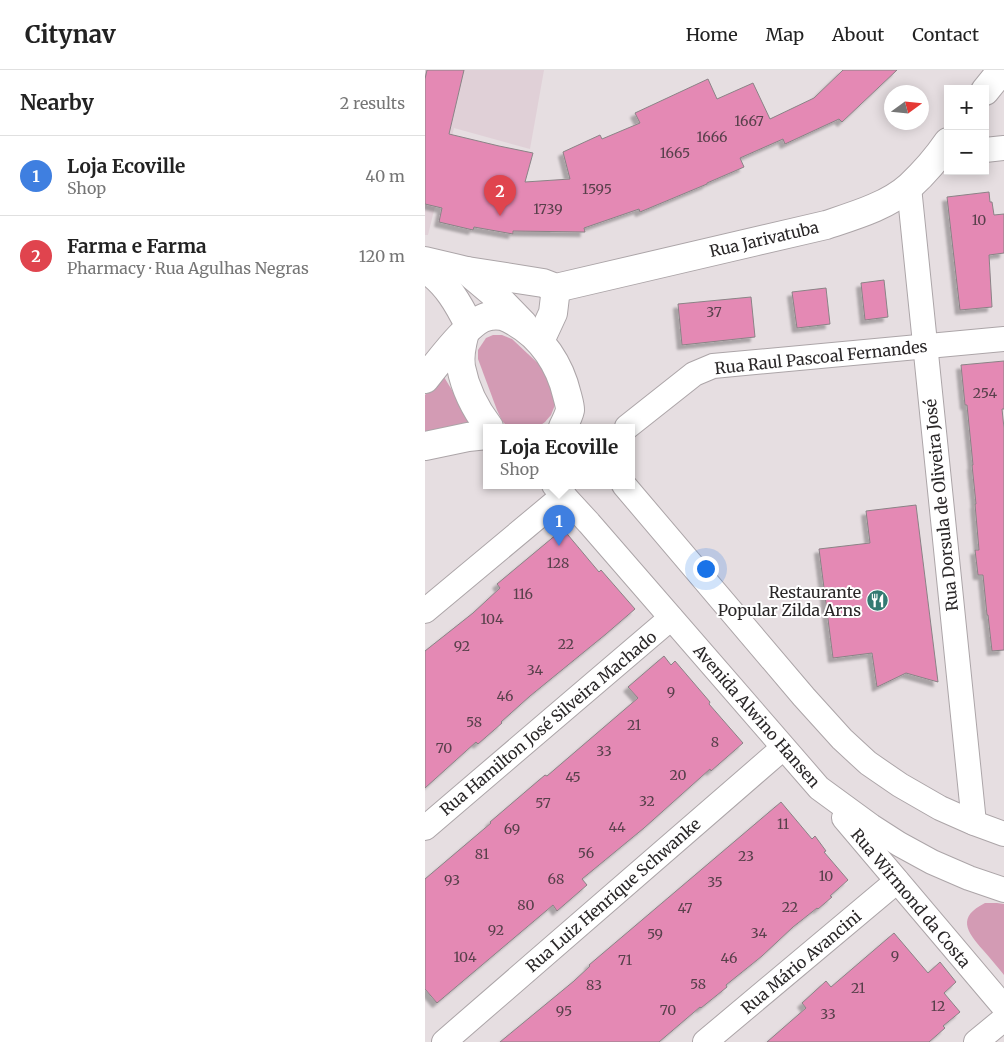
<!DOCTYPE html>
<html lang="en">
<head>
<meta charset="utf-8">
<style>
	body { margin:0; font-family:Merriweather,serif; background:#f6f6f6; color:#222 }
	.controls { position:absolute; right:15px; top:15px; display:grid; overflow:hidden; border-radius:0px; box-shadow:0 2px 12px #0003 }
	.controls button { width:45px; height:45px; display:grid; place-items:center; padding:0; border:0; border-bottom:1px solid #e0e0e0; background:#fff; color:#222; font:25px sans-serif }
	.compass { position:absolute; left:459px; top:15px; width:45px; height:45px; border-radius:50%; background:#fff; box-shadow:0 2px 12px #0003; rotate:75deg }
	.you { position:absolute; left:280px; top:498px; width:18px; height:18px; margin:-12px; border:4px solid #fff; border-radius:50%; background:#1a73e8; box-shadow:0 0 0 8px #1a73e833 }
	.badge { display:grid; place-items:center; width:32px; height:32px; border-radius:50%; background:#0f766e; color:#fff; font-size:16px; font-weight:700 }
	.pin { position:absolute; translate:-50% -41px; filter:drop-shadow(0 1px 2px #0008) }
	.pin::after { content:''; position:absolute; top:26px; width:18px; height:15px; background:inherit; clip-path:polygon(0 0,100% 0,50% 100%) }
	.popup { position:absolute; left:58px; top:354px; width:152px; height:65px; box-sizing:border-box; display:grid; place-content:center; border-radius:0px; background:#fff; filter:drop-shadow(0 1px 4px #0005); font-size:16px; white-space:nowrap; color:#767676 }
	.popup b { font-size:19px; color:#222 }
	.popup::after { content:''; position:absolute; left:50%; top:100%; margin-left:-10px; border:10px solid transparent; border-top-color:#fff }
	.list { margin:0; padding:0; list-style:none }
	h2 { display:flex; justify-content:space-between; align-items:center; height:65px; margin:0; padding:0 20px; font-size:21px }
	h2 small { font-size:16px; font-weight:400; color:#767676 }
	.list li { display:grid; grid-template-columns:32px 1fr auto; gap:15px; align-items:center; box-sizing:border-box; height:80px; padding:0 20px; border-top:1px solid #e0e0e0 }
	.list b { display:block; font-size:19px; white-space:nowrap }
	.list p { margin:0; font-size:16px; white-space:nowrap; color:#767676 }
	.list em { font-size:16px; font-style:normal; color:#767676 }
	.map { position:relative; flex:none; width:579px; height:972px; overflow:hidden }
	header { display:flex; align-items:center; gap:30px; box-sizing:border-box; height:70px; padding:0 25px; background:#fff; border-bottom:1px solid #e0e0e0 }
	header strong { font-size:24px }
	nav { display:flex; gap:28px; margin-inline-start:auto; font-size:18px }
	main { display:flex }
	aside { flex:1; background:#fff }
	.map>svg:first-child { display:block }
	.built { fill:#e0d0d7 }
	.green { fill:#d39bb4 }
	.building { fill:#e489b4; stroke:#8a8386; filter:url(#shadow) }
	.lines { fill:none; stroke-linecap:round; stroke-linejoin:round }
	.minor-casing { stroke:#aca5a8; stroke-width:26 }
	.major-casing { stroke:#aca5a8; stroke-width:30 }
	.minor { stroke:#fff; stroke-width:24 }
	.major { stroke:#fff; stroke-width:28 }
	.labels { text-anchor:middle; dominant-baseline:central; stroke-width:4; stroke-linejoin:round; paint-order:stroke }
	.number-label { font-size:14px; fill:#58404b }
	.street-label { font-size:16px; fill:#2a2728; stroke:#fff }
	.poi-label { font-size:16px; fill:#2a2728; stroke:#fff; text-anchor:end }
</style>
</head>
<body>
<header>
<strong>Citynav</strong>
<nav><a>Home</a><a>Map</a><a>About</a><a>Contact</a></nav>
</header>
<main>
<aside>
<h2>Nearby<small>2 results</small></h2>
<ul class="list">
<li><span class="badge" style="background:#3f7fe0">1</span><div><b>Loja Ecoville</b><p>Shop</p></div><em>40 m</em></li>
<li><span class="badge" style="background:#e0444e">2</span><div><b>Farma e Farma</b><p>Pharmacy · Rua Agulhas Negras</p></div><em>120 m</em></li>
</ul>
</aside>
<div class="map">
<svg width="579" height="972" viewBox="0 0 579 972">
	<defs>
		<filter id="shadow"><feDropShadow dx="-4.5" dy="4.5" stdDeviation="1" flood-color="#0004"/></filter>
	</defs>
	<rect width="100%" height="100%" fill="#e6dee1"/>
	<path class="built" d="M0,0H119L105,79L29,58L3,165H0Z"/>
	<g class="green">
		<path d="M68,265H77L87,269L118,298L130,325V335L126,345L120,352L113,357H83L77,351L72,340L53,289V280L61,268Z"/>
		<path d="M16,307H19L39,340L48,353L0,363V325Z"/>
		<path d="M560,833H572L579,834V905C572,896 565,888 558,880C541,861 532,847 560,833Z"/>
	</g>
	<g class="building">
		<path d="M2,0H39L24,64L74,76L108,83L100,112L145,109L138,82L175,65L177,69L215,53L210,43L283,9L292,29L328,13L345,49L389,28L418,0H472L417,52L414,49L360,74L358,69L315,88L319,97L282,113V114L215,142L214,139L159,158L160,162L88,161V164L49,157L48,160L14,152L17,138L0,134V9Z"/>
		<path d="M564,122L565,132H567L569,145L579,144V183L564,185L567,237L535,240L522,127Z"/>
		<path d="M459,210L463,247L440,250L436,213Z"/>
		<path d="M401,218L405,254L372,258L367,222Z"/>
		<path d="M326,227L330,267L257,275L253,234Z"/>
		<path d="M579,291V339H577L579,358V580L567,581L563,545H562L558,505H553L550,480H554L550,434H551L547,395H548L542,335H540L536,295Z"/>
		<path d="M491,435L513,612L481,603L452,617L447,583L408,588L394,479L445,473L441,441Z"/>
		<path d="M138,459L174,502L176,500L210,539L181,564L105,626L76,652L77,653L53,674L51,672L0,718V581L48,543L75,518L72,514Z"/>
		<path d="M239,586L246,595L250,591L285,632L284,634L318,673L286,701L285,699L219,758L157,809L162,815L132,841L128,835L12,933L0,919V809L66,753L65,752L120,705L122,706L213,628L203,617Z"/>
		<path d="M356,732L387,769L390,766L401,781L399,782L423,810L405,826L407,827L393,839L392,838L368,857L337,886L301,915L302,917L276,938L275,937L234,972H75L149,911L165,896L164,895Z"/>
		<path d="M469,863L503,903L515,892L531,912L519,923L535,942L518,956L520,958L504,972H342L381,938L377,933L401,911L406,917Z"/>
	</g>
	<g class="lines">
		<defs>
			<g id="minor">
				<path d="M560,80L579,78"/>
				<path d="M484,117L549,753"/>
				<path d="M202,357L269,304L288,296L579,269"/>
				<path d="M129,415L164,453L394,718L446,756L474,774L507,792L544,808L579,820"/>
				<path d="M199,415L379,627L417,669L443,693L475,715L515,738L549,753L579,764"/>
				<path d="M0,541L139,425"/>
				<path d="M419,748L579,937"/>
				<path d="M0,758L246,548"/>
				<path d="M19,972L358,678"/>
				<path d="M280,972L472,811"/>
				<path d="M551,972L579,949"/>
			</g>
			<g id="major">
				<path d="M560,21L577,0"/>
				<path d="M0,191L42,201L67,222L98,254"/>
				<path d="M0,199C21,211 34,235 45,257"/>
				<path d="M42,201L118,213L131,218L401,155C428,146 463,136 485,116C499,103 512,88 523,72"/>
				<path d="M40,262C37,273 34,285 36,297C40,318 51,340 64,357"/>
				<path d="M115,271L128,243L131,218"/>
				<path d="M0,309C13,293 45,248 65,246C75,244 82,247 90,252C117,267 135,295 142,325C143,329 145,335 145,340C144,345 140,353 138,357"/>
				<path d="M0,376L43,367L62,365"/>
			</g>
		</defs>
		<use href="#minor" class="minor-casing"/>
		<use href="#major" class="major-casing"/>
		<use href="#minor" class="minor"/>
		<use href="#major" class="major"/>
	</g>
	<defs>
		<symbol id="restaurant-disc" viewBox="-11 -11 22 22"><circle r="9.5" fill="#337a72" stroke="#fff"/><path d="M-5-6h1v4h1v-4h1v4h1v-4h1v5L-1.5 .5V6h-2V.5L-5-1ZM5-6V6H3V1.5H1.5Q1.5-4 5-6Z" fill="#fff"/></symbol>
	</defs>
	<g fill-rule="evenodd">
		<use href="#restaurant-disc" x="440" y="518" width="25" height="25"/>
	</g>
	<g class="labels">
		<g class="number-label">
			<text x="324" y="51">1667</text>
			<text x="287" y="67">1666</text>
			<text x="250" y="83">1665</text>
			<text x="172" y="119">1595</text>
			<text x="123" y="139">1739</text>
			<text x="554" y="150">10</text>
			<text x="289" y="242">37</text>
			<text x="560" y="323">254</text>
			<text x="133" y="493">128</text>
			<text x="98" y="524">116</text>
			<text x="67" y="549">104</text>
			<text x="141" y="574">22</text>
			<text x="37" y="576">92</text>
			<text x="110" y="600">34</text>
			<text x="246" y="622">9</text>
			<text x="80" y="626">46</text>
			<text x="49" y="652">58</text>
			<text x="209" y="655">21</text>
			<text x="290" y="672">8</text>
			<text x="19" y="678">70</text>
			<text x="179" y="681">33</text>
			<text x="253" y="705">20</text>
			<text x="148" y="707">45</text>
			<text x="222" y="731">32</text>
			<text x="118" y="733">57</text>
			<text x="358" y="754">11</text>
			<text x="192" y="757">44</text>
			<text x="87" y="759">69</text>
			<text x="161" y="783">56</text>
			<text x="57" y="784">81</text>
			<text x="321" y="786">23</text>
			<text x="401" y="806">10</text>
			<text x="131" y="809">68</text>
			<text x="27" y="810">93</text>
			<text x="290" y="812">35</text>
			<text x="101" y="835">80</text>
			<text x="365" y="837">22</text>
			<text x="260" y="838">47</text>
			<text x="71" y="860">92</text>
			<text x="334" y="863">34</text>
			<text x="230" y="864">59</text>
			<text x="470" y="886">9</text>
			<text x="40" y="887">104</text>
			<text x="304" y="888">46</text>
			<text x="200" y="890">71</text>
			<text x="273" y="914">58</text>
			<text x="169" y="915">83</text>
			<text x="433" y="918">21</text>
			<text x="513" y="936">12</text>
			<text x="243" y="940">70</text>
			<text x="139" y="941">95</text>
			<text x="403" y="944">33</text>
		</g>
		<g class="street-label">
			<text transform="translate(339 169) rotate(-13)">Rua Jarivatuba</text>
			<text transform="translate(396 287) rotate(-6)">Rua Raul Pascoal Fernandes</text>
			<text transform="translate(516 435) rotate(-96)">Rua Dorsula de Oliveira José</text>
			<text transform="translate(332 646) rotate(49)">Avenida Alwino Hansen</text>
			<text transform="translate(123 653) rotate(-40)">Rua Hamilton José Silveira Machado</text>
			<text transform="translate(188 825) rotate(-41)">Rua Luiz Henrique Schwanke</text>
			<text transform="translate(486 828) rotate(50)">Rua Wirmond da Costa</text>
			<text transform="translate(376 892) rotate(-40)">Rua Mário Avancini</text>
		</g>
		<g class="poi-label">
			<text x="436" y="522">Restaurante<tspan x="436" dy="18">Popular Zilda Arns</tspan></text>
		</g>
	</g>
</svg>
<div class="controls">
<button>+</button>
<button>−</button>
</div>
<svg class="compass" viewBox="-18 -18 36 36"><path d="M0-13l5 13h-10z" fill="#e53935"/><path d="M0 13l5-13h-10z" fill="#767676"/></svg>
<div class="you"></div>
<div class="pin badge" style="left:134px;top:476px;background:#3f7fe0">1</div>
<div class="popup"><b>Loja Ecoville</b>Shop</div>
<div class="pin badge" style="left:75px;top:146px;background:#e0444e">2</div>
</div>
</main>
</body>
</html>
